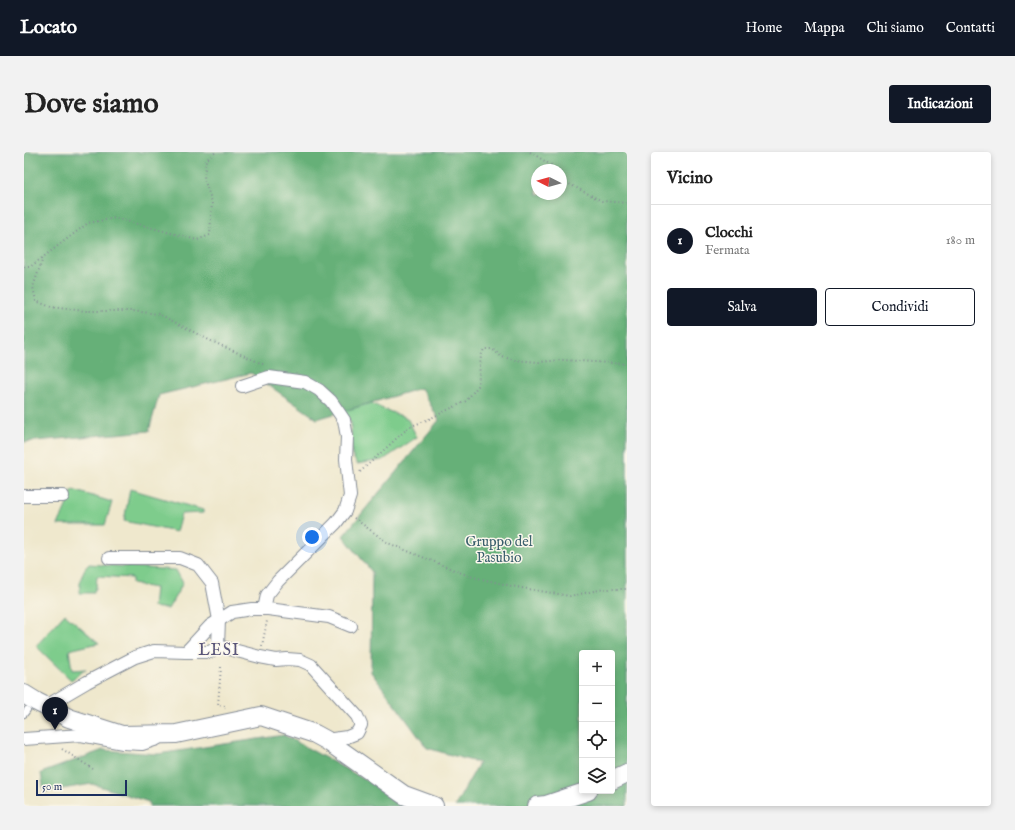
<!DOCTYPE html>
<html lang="it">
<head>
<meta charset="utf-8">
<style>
	body { margin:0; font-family:"IM FELL English",serif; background:#f2f2f2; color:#222 }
	.controls { position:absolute; right:12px; bottom:12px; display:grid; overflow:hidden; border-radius:4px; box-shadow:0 2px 6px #0003 }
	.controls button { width:36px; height:36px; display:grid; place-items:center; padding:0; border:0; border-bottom:1px solid #e0e0e0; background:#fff; color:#222; font:20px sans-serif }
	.compass { position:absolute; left:507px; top:12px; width:36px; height:36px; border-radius:50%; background:#fff; box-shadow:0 2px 6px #0003; rotate:276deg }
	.scale { position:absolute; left:12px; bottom:10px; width:91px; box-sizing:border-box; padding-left:4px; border:2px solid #1b2f5e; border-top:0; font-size:11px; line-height:14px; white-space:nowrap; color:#1b2f5e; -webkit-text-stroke:3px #fbf7ec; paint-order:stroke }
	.you { position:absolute; left:288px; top:385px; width:14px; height:14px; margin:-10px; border:3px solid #fff; border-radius:50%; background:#1a73e8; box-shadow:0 0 0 6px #1a73e833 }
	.badge { display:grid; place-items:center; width:26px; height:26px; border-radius:50%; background:#111827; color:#fff; font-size:13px; font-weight:700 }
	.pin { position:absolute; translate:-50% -33px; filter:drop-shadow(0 1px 2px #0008) }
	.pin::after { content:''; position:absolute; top:21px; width:14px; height:12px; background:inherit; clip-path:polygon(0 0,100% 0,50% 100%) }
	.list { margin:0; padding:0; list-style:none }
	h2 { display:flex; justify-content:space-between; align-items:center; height:52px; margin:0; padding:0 16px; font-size:17px }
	h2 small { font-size:13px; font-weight:400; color:#767676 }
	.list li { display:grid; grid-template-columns:26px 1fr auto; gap:12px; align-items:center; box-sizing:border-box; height:72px; padding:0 16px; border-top:1px solid #e0e0e0 }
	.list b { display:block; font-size:15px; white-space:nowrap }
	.list p { margin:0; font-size:13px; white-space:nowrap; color:#767676 }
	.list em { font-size:13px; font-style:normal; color:#767676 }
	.actions { display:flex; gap:8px; padding:12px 16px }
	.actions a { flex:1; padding:9px 0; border:1px solid #111827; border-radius:4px; text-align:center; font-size:14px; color:#111827 }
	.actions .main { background:#111827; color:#fff }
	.icon { flex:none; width:22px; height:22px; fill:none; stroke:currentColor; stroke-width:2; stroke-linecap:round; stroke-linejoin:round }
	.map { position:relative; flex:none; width:603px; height:654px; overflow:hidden; border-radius:4px }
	header { display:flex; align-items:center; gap:24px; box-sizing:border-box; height:56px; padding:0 20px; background:#111827; color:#fff }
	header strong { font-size:19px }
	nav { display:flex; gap:22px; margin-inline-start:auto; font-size:14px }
	.intro { display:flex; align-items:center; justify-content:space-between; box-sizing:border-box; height:96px; padding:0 24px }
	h1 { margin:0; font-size:28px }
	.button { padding:10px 18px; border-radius:4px; background:#111827; color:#fff; font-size:14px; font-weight:700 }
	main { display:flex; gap:24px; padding:0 24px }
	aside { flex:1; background:#fff; border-radius:4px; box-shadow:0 2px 6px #0003 }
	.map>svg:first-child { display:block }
	.green { fill:#7ecc8c; stroke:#4c7e75 }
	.forest { fill:#66b078; stroke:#40706b; fill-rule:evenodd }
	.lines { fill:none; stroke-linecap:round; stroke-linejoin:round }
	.lane-casing { stroke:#858c96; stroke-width:8 }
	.street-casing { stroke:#858c96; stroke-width:14 }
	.secondary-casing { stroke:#858c96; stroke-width:20 }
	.path { stroke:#858c96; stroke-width:2; stroke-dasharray:1 3; stroke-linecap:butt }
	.lane { stroke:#fff; stroke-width:6 }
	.street { stroke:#fff; stroke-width:12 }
	.secondary { stroke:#fff; stroke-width:18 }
	.labels { text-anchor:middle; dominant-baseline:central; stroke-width:3; stroke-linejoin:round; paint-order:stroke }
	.park-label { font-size:14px; fill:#395e6c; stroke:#fbf7ec }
	.quarter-label { font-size:16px; letter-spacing:1px; fill:#595579; stroke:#fbf7ec }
</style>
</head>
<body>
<header>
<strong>Locato</strong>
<nav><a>Home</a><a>Mappa</a><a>Chi siamo</a><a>Contatti</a></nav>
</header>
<div class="intro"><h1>Dove siamo</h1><a class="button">Indicazioni</a></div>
<main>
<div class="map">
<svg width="603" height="654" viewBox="0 0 603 654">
	<rect width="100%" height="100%" fill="#fbf7ec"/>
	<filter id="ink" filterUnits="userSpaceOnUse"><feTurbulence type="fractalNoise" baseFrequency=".025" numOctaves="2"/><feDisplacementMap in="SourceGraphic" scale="8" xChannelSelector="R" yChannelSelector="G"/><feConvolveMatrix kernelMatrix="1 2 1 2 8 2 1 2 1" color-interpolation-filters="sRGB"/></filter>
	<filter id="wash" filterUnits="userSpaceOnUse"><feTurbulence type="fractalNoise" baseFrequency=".012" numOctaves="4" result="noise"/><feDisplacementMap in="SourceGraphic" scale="16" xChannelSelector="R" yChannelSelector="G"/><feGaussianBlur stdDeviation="0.9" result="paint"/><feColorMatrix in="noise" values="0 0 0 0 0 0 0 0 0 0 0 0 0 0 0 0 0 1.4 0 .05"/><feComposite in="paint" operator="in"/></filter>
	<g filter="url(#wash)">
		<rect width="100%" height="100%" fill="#efe8cd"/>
		<g class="green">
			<path d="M347,251L359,257L383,266L393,285L359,308L333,312L328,303L327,271L320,259Z"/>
			<path d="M106,337L179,358V361L157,362L152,380L100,369Z"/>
			<path d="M49,338L88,350L81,373H34Z"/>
			<path d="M65,412L152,418L159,431L144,457L129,455L131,436L108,432V426L73,424L72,436L69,441H55C56,431 57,419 65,412Z"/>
			<path d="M41,462L75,491L45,498L48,518L62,517L47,528L12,494Z"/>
		</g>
		<g class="forest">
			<path d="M0,0H603V654H431L455,611L403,596L347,520L348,420L319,384L415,268L397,236L293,267L227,221L135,243L125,279L0,290ZM513,18H537V42H513ZM558,501H588V639H558Z"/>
			<path d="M260,583L389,654H125V650L68,632L20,640L17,621L79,598L134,602Z"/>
		</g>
	</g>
	<g filter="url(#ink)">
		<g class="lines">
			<defs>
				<path id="lane" d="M0,562L3,558"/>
				<g id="street">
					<path d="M218,234L245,225L281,230L295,238L307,249L320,268L323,285L322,307L326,344L321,359L312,371L254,429L243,443L240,457"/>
					<path d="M0,344H39"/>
					<path d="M85,406H156L174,413L188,431L195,468L194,494L186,500H162"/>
					<path d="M194,494L236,505L252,508L263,507L276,508L287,513L333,564L337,573L333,581L323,585L302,588"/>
					<path d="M22,554L63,530L111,505L130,499L162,500L186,474L208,460L228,457H244L305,465L327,474"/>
					<path d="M0,587L57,583L99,591L118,592L133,587"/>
				</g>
				<g id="secondary">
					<path d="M0,542L13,550L45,566L98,583L152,582L237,564L291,582L302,588L380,643L410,654"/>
					<path d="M588,628L603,621"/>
					<path d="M513,654L522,653L564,639"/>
				</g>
			</defs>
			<use href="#lane" class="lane-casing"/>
			<use href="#street" class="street-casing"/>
			<use href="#secondary" class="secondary-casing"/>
			<g class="path">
				<path d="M506,0L527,13L532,18"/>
				<path d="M537,24L543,31L578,49L603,51"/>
				<path d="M19,106L9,135L12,149L27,155L61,159H108L135,162L185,188L241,213"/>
				<path d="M0,115H6L64,71L91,66L173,88L186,83L188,50L180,27L182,8L192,0"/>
				<path d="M336,320L385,275L403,268L442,249L454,234L457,204L460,197H468L478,205L491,208L515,210L538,208L603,212"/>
				<path d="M330,366L364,391L445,424L492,435L546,444L580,437H603"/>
				<path d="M238,494L243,469"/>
				<path d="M197,515L194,553L201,554V557"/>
				<path d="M38,597L69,617"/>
			</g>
			<use href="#lane" class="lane"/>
			<use href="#street" class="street"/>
			<use href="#secondary" class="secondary"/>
		</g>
	</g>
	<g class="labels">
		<g class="park-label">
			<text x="475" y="390">Gruppo del<tspan x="475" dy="16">Pasubio</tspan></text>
		</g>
		<g class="quarter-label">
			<text x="195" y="499">LESI</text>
		</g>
	</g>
</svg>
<div class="controls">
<button>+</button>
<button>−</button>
<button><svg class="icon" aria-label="locate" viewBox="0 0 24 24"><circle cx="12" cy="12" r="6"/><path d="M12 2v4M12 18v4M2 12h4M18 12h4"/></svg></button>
<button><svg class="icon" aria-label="layers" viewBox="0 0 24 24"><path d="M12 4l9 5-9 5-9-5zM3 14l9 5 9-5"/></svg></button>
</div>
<svg class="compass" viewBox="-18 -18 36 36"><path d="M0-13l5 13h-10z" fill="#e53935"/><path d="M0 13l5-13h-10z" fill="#767676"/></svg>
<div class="scale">50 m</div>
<div class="you"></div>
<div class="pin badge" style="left:31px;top:578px">1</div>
</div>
<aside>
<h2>Vicino<small></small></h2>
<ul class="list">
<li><span class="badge">1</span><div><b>Clocchi</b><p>Fermata</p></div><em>180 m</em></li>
</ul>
<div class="actions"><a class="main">Salva</a><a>Condividi</a></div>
</aside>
</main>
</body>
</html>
